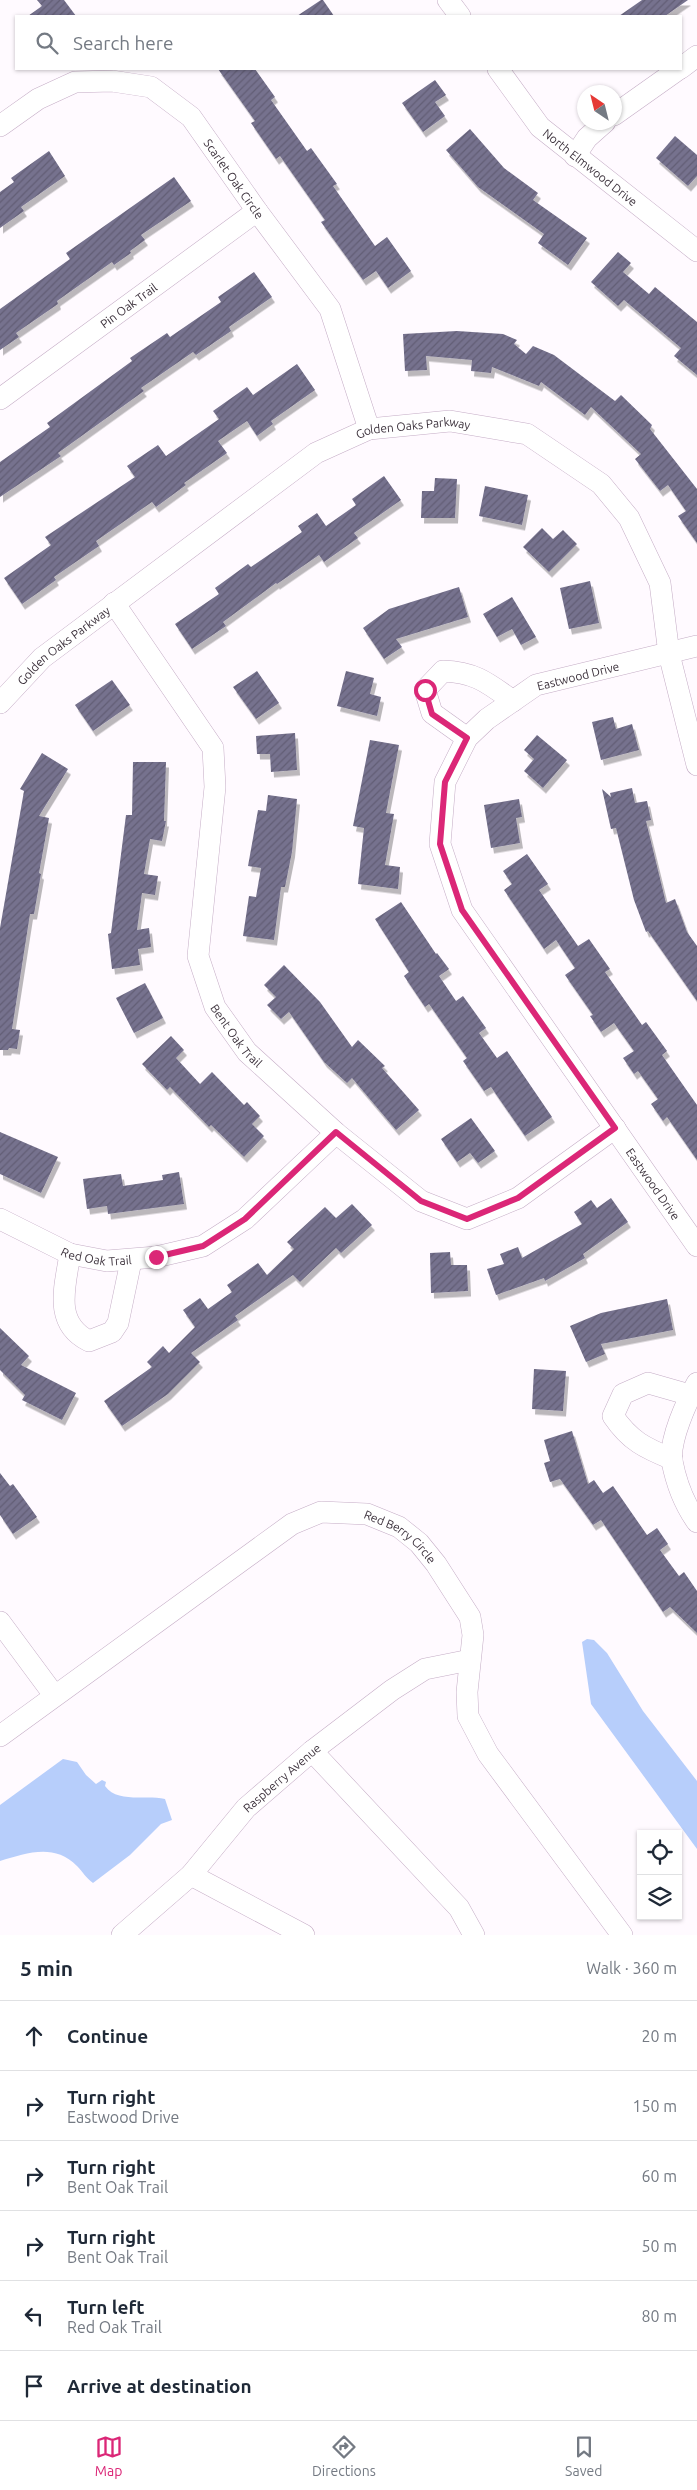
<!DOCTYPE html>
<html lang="en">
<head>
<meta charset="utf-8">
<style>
	body { margin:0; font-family:Ubuntu,sans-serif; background:#f2f2f3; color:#1f2937 }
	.controls { position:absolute; right:15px; bottom:15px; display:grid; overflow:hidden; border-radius:0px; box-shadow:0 1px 4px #0004 }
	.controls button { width:45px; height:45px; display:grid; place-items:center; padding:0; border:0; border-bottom:1px solid #e0e1e3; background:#fff; color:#1f2937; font:25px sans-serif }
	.compass { position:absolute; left:577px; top:85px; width:45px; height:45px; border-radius:50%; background:#fff; box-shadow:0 1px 4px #0004; rotate:325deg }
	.stop { position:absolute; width:15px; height:15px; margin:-11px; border:4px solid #db2777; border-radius:50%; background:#fff }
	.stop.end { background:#db2777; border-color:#fff; box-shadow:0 1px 5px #0008 }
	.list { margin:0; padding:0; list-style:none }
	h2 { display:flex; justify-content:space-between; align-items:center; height:65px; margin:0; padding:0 20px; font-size:21px }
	h2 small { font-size:16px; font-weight:400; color:#747a83 }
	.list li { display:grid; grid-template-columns:32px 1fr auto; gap:15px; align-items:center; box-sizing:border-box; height:70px; padding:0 20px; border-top:1px solid #e0e1e3 }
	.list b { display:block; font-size:19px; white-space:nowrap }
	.list p { margin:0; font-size:16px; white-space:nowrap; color:#747a83 }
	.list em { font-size:16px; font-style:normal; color:#747a83 }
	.icon { flex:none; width:28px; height:28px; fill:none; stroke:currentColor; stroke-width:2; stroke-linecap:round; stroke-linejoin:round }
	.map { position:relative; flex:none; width:697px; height:1935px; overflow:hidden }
	.search { position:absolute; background:#fff; box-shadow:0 1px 4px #0004; left:15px; right:15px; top:15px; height:55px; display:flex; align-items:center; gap:12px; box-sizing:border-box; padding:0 18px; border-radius:0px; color:#747a83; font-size:19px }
	.sheet { height:485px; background:#fff }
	nav { display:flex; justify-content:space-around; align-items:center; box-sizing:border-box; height:70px; border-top:1px solid #e0e1e3; background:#fff; font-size:14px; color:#747a83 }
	nav a { display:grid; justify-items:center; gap:2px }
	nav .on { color:#db2777 }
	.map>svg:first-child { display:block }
	.water { fill:#b7cefb }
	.building { fill:url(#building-hatch); filter:url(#shadow) }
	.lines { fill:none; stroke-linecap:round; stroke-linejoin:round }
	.minor-casing { stroke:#c5adc6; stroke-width:22 }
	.minor { stroke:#fff; stroke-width:21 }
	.route { stroke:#db2777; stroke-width:6 }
	.labels { text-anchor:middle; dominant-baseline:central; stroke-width:5; stroke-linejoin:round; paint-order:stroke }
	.street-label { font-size:12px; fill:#3d333d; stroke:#fff }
</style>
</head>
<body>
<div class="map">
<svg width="697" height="1935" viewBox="0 0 697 1935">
	<defs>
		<pattern id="building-hatch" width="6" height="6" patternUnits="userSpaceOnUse" patternTransform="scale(1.25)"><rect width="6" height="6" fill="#76728e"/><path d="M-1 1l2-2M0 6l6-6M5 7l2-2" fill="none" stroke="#625e75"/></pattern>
		<filter id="shadow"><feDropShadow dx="3" dy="5.5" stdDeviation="0" flood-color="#0004"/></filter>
	</defs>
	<rect width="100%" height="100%" fill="#fffaff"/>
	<g class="water">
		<path d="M587,1639L594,1640L607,1653L643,1711L697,1781V1849L591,1704L582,1642Z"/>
		<path d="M63,1759L77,1762L86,1775L96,1784L102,1780L106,1782L105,1786C118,1804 146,1794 165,1799L172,1820L161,1824L130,1855L93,1883C86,1878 83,1872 77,1866C54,1843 27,1853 0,1861V1805Z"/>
	</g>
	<g class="building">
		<path d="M37,0H64L76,16H28L42,6Z"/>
		<path d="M321,0H323L334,16H297Z"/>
		<path d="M642,0H688L665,16H619Z"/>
		<path d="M218,69H255L275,97L271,100L307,151L311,148L337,184L333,186L375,246L387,237L411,271L388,288L376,271L363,280L321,222L325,220L280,156L276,159L251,123L255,121Z"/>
		<path d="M435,80L446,95L435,102L445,116L423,132L402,103Z"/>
		<path d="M470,129L504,168L538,193L533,200L587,238L568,265L538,243L544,234L478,187L446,150Z"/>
		<path d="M675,136L697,155V176L688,186L656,158Z"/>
		<path d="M49,151L65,176L21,207L24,211L0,228V192L14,182L11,178Z"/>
		<path d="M174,177L191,201L141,235L145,240L130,251L131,253L114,265L112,262L57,301L58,304L16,333L19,337L0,350V309L70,259L66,253Z"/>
		<path d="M618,252L631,263L623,272L649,294L655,287L697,322V375L674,356L681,348L624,300L618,306L591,282Z"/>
		<path d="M254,272L272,297L229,327L231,331L196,355L193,352L141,388L144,391L58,453L61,456L0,497V462L50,427L47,423L132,361L130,358L167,333L170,337L221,302L218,297Z"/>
		<path d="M457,331L503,334L517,340L514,344L526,354L533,346L554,355L615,401L621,395L652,425L650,429L697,489V543L678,516L686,511L668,485L660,491L635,459L641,454L591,407L585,415L541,382L539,386L492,367L491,373L471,371L472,360L426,356L427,370L405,371L403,334Z"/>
		<path d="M297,364L315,390L271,421L273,424L257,436L247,421L218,441L227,453L184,483L186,485L156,507L152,502L96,541L99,546L54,577L56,580L22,604L4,578L51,545L45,537L135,477L127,466L158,445L166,456L219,419L213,411L247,387L253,395Z"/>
		<path d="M384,476L401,500L354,533L358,538L324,562L319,555L277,584L276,583L223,622L226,626L192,649L175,624L219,594L215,588L248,564L251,567L302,532L298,526L317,513L326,526L356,505L352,499Z"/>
		<path d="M435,478L457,479L455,518H421L422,491H434Z"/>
		<path d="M485,486L528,495L522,525L479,516Z"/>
		<path d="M542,528L553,539L563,530L577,544L549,572L523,547Z"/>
		<path d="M590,581L599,623L569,629L560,588Z"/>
		<path d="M459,587L468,617L396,639L402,647L384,659L363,628L389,609Z"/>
		<path d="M512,597L536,637L521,645L512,629L497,637L483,614Z"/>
		<path d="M257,671L279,703L256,719L233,687Z"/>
		<path d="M346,671L374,678L370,694L381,697L377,716L337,706Z"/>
		<path d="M112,680L130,705L93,731L75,705Z"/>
		<path d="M613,717L616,729L632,724L639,750L601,760L592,722Z"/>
		<path d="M295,733L297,770L271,772L270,754H257L256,736Z"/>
		<path d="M537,735L567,760L543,788L524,771L534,759L524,750Z"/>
		<path d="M370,740L399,745L386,813L394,814L385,865L400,867L398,889L358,884L364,828L353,826Z"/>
		<path d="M42,753L68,769L39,816L49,818L39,873L41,874L34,914H30L12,1029L20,1030L17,1049L9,1048L8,1050H0V928L24,791L20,789Z"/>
		<path d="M133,762H166L164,821H166L162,841L150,839L144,874L158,876L155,895L142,893L137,930L149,928L151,947L138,949L140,965L112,969L108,934L111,933L126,815H132Z"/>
		<path d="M632,788L635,803L647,801L651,820L646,821L666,903L675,899L687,932L697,946V1001L648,931L646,932L634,900L616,828L611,829L602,789L611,797L610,793Z"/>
		<path d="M268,795L297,799L292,852L285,887H281L274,940L243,936L249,896L256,897L261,868L248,866L258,810L266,811Z"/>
		<path d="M519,799L522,817L516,818L520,843L491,848L484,805Z"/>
		<path d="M527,854L548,884L539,890L578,946L589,939L610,969L605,972L642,1025L646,1022L667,1051L662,1055L697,1105V1160L667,1117L663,1121L651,1104L658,1099L638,1071L634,1074L623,1058L634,1051L614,1023L601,1032L590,1016L593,1015L565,975L575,968L556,940L544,949L504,890L512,884L503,871Z"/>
		<path d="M401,902L436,954L437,953L449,969L439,976L456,1001L463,996L486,1028L479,1033L497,1058L507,1051L552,1117L525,1136L491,1087L484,1091L463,1061L467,1058L429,1004L425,1007L404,976L409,972L375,919Z"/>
		<path d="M284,965L320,1002L352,1047L358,1040L385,1066L382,1068L419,1110L396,1130L352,1078L347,1083L324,1062L289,1012L281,1019L267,1005L276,997L264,985Z"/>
		<path d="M145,983L163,1018L134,1033L116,998Z"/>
		<path d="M171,1036L184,1050L176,1058L200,1084L212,1072L244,1105L247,1102L260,1116L252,1124L264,1136L244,1157L211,1125L209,1127L170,1087L167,1090L142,1064Z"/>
		<path d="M471,1118L495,1151L478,1163L470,1153L457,1162L441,1139Z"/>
		<path d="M0,1132L58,1157L41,1193L0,1174Z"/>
		<path d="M179,1172L184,1204L108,1214L107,1206L87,1209L83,1179L121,1174L123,1186L163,1180L162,1175Z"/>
		<path d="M611,1198L628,1222L583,1254L585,1258L545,1281L544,1278L496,1295L487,1269L504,1264L500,1254L518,1247L522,1258L582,1224L574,1212L591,1200L597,1208Z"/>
		<path d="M352,1204L372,1225L341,1253L336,1248L300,1282L293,1275L235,1316L238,1320L191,1353L200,1362L168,1394L122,1426L104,1401L152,1367L147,1362L163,1346L169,1353L195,1327L183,1310L200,1298L208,1309L232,1292L227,1285L258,1263L267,1275L294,1249L287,1242L325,1207L336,1218Z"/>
		<path d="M450,1252L451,1265H467L468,1291L431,1293L430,1253Z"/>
		<path d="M667,1299L673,1330L601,1344L605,1354L586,1362L570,1326L601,1313Z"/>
		<path d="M0,1328L29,1356L21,1365L76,1393L62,1420L22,1400L25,1395L0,1370Z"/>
		<path d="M534,1369L566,1371L563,1411L532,1409Z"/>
		<path d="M572,1431L588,1484L594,1480L603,1493L613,1486L647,1535L657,1528L668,1544L660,1550L679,1576L684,1572L697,1591V1633L670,1607L663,1612L601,1520L593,1525L560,1479L550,1482L544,1463L550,1461L544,1440Z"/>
		<path d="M0,1473L10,1486L13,1484L37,1517L13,1534L0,1515Z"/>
	</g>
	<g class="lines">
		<defs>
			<g id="minor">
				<path d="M448,0L460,16"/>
				<path d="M681,68L697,56"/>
				<path id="s1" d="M498,69L540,127L697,251"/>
				<path d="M614,115L679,69"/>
				<path id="s2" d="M0,126L38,99L75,82L112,81L151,87L191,117L257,211L330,309L369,429"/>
				<path d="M575,156L587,138L605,122"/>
				<path id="s3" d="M0,399L257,211"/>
				<path id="s4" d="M114,603L213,748L215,787L198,956L215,1007L247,1052L336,1133L421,1201L467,1219L518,1198L615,1128"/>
				<path id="s5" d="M697,646L536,685L487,719L467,738L445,782L440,844L462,910L697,1246"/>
				<path id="s6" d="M0,703L42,658L316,453L369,429L450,421L527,434L601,484L629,518L660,583L669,654L697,765"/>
				<path d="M467,738L432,713L425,690L443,671C475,672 488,683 513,701"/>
				<path id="s7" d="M0,1219L70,1254L107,1261L156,1257L203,1246L245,1219L336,1133"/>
				<path d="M70,1254C65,1287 53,1323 89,1341L112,1332L118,1323L131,1261"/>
				<path d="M697,1383C687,1401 669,1440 672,1461C676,1482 685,1505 697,1522"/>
				<path d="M672,1459C645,1448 630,1441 613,1416L623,1394L648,1383L690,1395"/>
				<path d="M0,1622L54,1695"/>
				<path id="s8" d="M0,1736L292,1524L321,1512L367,1514L399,1527L419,1543L436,1564L470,1617L473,1635L467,1692L468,1716L488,1754L622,1935"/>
				<path d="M312,1751L459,1908L474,1935"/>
				<path d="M191,1875L304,1935"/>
				<path id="s9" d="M122,1935L191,1875L246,1808L312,1751L392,1690L425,1669L470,1660"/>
			</g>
		</defs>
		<use href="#minor" class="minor-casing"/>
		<use href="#minor" class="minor"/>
	</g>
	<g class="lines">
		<path class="route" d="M156,1257L203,1246L245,1219L336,1132L421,1201L467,1219L518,1198L615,1128L462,910L440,844L445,782L467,738L432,714L425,690"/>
	</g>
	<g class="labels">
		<g class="street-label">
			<text stroke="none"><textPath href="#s1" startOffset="136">North Elmwood Drive</textPath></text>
			<text stroke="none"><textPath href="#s2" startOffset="289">Scarlet Oak Circle</textPath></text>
			<text stroke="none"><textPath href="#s3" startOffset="159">Pin Oak Trail</textPath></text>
			<text stroke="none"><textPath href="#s6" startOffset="506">Golden Oaks Parkway</textPath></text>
			<text stroke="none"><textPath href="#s6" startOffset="86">Golden Oaks Parkway</textPath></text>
			<text transform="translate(578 676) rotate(-14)">Eastwood Drive</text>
			<text stroke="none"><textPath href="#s4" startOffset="474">Bent Oak Trail</textPath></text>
			<text stroke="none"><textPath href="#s5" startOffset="768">Eastwood Drive</textPath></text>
			<text stroke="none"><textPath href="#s7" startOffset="105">Red Oak Trail</textPath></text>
			<text stroke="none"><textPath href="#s8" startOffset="479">Red Berry Circle</textPath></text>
			<text stroke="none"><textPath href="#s9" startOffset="225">Raspberry Avenue</textPath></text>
		</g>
	</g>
</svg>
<div class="controls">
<button><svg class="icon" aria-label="locate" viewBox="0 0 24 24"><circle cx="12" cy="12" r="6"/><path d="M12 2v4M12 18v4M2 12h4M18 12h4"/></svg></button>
<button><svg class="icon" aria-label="layers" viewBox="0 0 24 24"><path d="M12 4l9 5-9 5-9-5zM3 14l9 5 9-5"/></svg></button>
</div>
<svg class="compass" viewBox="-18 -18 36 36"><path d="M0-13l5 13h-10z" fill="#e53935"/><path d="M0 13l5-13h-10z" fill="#747a83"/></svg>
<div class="stop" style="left:425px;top:690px"></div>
<div class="stop end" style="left:156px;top:1257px"></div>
<div class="search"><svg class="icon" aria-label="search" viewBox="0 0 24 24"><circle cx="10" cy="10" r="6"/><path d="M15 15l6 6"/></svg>Search here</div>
</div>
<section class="sheet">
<h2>5 min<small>Walk · 360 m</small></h2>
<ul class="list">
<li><svg class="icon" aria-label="ahead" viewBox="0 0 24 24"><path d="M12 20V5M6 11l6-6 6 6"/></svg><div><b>Continue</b></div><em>20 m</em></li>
<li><svg class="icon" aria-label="right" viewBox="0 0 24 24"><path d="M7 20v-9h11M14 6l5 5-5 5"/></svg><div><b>Turn right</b><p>Eastwood Drive</p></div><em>150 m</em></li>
<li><svg class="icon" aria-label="right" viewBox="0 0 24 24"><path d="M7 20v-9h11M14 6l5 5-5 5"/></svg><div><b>Turn right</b><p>Bent Oak Trail</p></div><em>60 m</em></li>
<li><svg class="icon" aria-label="right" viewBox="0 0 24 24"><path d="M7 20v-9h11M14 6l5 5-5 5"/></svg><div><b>Turn right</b><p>Bent Oak Trail</p></div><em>50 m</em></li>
<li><svg class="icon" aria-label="left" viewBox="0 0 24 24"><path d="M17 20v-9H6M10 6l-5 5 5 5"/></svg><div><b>Turn left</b><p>Red Oak Trail</p></div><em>80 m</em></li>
<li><svg class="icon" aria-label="arrive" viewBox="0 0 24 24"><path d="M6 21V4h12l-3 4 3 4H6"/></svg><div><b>Arrive at destination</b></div></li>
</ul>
</section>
<nav>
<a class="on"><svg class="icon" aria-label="map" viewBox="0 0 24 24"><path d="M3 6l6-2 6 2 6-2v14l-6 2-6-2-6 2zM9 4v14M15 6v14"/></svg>Map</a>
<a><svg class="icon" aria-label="directions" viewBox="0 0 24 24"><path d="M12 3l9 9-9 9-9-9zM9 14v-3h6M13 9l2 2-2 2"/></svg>Directions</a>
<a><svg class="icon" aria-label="saved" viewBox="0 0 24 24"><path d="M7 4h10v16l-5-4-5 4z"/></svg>Saved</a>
</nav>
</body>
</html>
